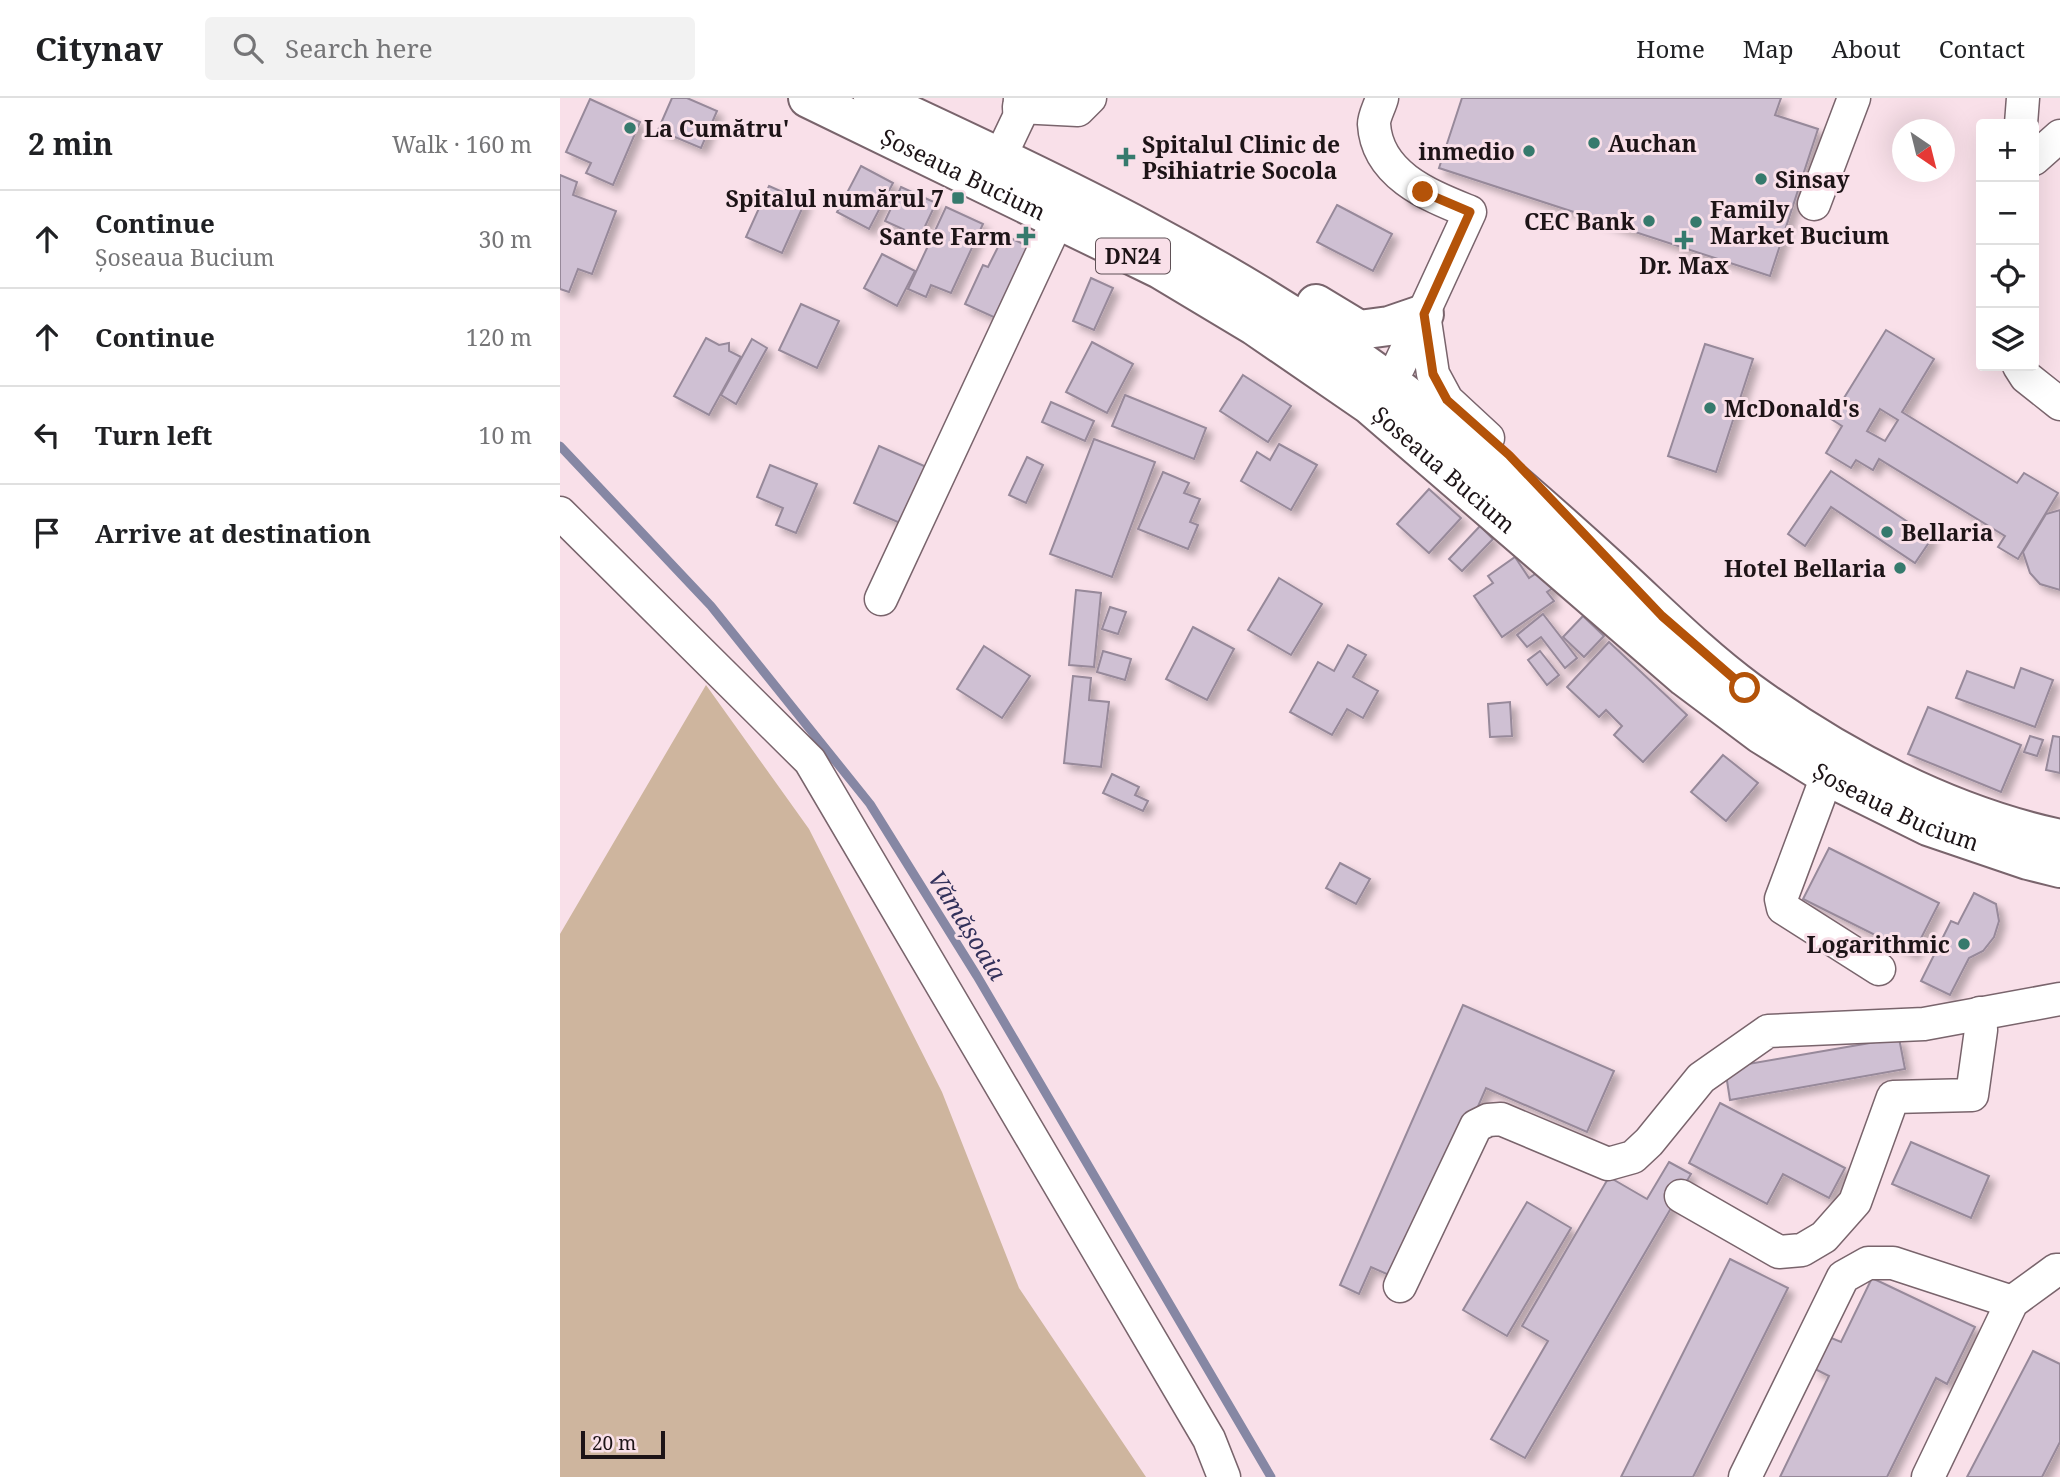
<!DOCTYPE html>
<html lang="en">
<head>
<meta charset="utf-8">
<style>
	body { margin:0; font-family:"Noto Serif",serif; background:#f2f2f2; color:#202124 }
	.controls { position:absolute; right:21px; top:21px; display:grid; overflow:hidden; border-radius:7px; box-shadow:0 7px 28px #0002 }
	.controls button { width:63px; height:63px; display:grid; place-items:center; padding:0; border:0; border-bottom:2px solid #e0e0e0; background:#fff; color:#202124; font:35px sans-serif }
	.compass { position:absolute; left:1332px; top:21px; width:63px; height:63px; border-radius:50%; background:#fff; box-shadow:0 7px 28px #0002; rotate:145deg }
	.scale { position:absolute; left:21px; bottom:18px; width:84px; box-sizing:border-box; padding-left:7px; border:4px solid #1d1417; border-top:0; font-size:19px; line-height:24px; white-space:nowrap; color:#1d1417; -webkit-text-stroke:5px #f9e0e9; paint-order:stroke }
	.stop { position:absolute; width:21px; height:21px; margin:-16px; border:5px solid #b45309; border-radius:50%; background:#fff }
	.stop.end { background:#b45309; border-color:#fff; box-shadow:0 2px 7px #0008 }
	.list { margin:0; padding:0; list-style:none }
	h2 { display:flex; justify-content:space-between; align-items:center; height:91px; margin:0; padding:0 28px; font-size:30px }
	h2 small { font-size:23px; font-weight:400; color:#757577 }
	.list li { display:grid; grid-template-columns:46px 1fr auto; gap:21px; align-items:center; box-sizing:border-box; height:98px; padding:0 28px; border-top:2px solid #e0e0e0 }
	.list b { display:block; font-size:26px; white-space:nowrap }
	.list p { margin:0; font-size:23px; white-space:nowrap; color:#757577 }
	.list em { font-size:23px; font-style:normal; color:#757577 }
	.icon { flex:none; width:38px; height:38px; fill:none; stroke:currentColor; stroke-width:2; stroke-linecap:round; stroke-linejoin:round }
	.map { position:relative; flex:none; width:1500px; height:1379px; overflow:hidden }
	header { display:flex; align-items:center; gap:42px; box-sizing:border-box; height:98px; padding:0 35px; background:#fff; border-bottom:2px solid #e0e0e0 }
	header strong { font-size:33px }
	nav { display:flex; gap:38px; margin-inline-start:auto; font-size:24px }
	.search { width:490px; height:63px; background:#f2f2f2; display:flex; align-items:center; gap:18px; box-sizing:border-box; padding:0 24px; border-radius:7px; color:#757577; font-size:26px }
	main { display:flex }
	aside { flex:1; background:#fff }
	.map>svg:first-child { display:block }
	.forest { fill:#ceb59e }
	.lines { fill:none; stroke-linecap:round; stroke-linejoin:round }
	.stream { stroke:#8687a4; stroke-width:9 }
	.building { fill:#cfc0d3; stroke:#97899a; stroke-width:2; fill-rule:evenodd; filter:url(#shadow) }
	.minor-casing { stroke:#79646c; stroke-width:35 }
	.major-casing { stroke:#79646c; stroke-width:42 }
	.minor { stroke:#fff; stroke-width:32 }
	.major { stroke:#fff; stroke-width:38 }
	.route { stroke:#b45309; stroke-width:9 }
	.poi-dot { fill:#367a6d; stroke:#f9e0e9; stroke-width:2.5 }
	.labels { text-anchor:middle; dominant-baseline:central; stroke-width:6; stroke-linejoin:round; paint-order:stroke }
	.shield { fill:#f9e0e9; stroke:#5f5156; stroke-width:2 }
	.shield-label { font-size:21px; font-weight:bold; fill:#1d1417 }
	.poi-label { font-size:23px; font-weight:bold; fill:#1d1417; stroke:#f9e0e9; text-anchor:start }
	.street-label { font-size:23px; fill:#1d1417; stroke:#f9e0e9 }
	.water-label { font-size:24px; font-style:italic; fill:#33315b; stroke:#f9e0e9 }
</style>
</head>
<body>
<header>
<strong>Citynav</strong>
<div class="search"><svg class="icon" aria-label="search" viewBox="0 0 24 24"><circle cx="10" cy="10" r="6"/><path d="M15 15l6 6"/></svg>Search here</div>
<nav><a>Home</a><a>Map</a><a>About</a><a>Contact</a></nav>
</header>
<main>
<aside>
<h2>2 min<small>Walk · 160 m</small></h2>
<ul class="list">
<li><svg class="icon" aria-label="ahead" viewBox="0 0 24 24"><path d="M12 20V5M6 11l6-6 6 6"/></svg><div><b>Continue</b><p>Șoseaua Bucium</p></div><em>30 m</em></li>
<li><svg class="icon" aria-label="ahead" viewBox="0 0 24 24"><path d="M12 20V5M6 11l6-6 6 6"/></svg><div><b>Continue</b></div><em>120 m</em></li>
<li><svg class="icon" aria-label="left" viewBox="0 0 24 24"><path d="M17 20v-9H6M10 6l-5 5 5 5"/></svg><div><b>Turn left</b></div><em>10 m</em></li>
<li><svg class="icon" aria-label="arrive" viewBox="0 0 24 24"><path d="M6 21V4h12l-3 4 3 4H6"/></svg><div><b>Arrive at destination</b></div></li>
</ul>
</aside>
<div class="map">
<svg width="1500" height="1379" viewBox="0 0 1500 1379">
	<defs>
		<filter id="shadow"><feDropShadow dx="6" dy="6" stdDeviation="3.5" flood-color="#0004"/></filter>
	</defs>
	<rect width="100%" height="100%" fill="#f9e0e9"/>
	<path class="forest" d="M146,587L249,731L382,994L459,1190L586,1379H0V836Z"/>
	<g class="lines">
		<path class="stream" d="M0,348L151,508L310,706L417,878L711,1379"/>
	</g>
	<g class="building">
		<path d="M112,0H127L157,13L141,50L98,32Z"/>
		<path d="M902,0H1221L1215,17L1258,31L1210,178L879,70Z"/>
		<path d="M30,1L80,24L53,87L26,75L31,65L6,54Z"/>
		<path d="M301,68L333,85L309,131L277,114Z"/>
		<path d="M0,77L17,84L13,97L56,113L32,176L18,171L9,194L0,191Z"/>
		<path d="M209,88L245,104L222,155L186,139Z"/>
		<path d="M341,89L376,105L360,139L325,123Z"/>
		<path d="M777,107L832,136L813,173L757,144Z"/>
		<path d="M386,109L423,126L391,195L371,187L366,199L348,191Z"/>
		<path d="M444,137L472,150L438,221L405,206L423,167L428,169Z"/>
		<path d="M322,156L355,173L337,208L304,190Z"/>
		<path d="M531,180L553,190L534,232L513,223Z"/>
		<path d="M241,206L279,223L257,270L219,252Z"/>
		<path d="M1326,232L1374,261L1342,314L1457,385L1464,375L1498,395L1458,461L1438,449L1445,438L1319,361L1313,372L1296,362L1291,370L1266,355L1282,328L1271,321ZM1320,311L1338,322L1325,343L1307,333Z"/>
		<path d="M146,240L159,247L169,245V253L181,259L149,317L114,298Z"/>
		<path d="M192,241L207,250L176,306L161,297Z"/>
		<path d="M532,244L573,266L547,315L506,294Z"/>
		<path d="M1145,246L1193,261L1156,374L1108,358Z"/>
		<path d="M683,277L731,308L708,344L660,313Z"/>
		<path d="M565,297L646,330L634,361L552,328Z"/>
		<path d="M491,304L534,323L525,343L482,324Z"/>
		<path d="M534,341L595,364L552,479L490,456Z"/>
		<path d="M719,346L757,367L731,412L681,383L697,354L710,362Z"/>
		<path d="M319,348L371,371L347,428L294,405Z"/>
		<path d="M467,359L483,367L466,405L449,397Z"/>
		<path d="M210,367L257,386L236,435L216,427L223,410L197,399Z"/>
		<path d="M1271,373L1372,440L1355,465L1271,409L1245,448L1228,436Z"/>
		<path d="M603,374L629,385L624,395L640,401L630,424L638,427L628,451L578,431Z"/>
		<path d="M869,391L901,420L869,455L837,426Z"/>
		<path d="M1500,412V492L1480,486L1470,475L1463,454L1486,416Z"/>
		<path d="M920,428L933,441L902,473L889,461Z"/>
		<path d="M955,459L969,480L984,470L997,487L987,494L994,503L942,539L914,498L933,485L928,478Z"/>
		<path d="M719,480L762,506L731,557L688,532Z"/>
		<path d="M516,492L541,495L534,569L509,567Z"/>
		<path d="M550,509L566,514L558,536L542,531Z"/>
		<path d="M983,516L1017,560L1005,570L981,539L967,549L957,537Z"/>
		<path d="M1023,518L1044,538L1024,559L1003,539Z"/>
		<path d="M633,529L674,551L647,602L606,581Z"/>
		<path d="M1049,544L1127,617L1083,664L1054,637L1062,628L1046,612L1039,619L1007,589Z"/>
		<path d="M788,547L806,557L793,579L818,593L803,620L787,611L772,637L730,614L758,564L774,573Z"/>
		<path d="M424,548L470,578L442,620L397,591Z"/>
		<path d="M543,553L571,561L565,582L537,574Z"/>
		<path d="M980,553L999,577L987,587L968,562Z"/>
		<path d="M1461,570L1493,582L1475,629L1396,600L1407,573L1454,590Z"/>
		<path d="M513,578L531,580L529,602L549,604L541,669L504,665Z"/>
		<path d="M950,604L952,638L930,639L928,606Z"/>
		<path d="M1368,609L1461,647L1441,694L1348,656Z"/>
		<path d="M1470,638L1483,642L1477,658L1464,654Z"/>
		<path d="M1493,638L1500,639V675L1486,672Z"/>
		<path d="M1163,657L1198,685L1166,723L1131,694Z"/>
		<path d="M552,676L579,689L575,697L588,703L583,713L543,695Z"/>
		<path d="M1269,750L1379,805L1353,856L1243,801Z"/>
		<path d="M780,765L810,781L796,806L766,790Z"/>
		<path d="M1414,795L1436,806L1439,823L1434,839L1423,853L1409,860L1390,897L1361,883L1391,823L1398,826Z"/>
		<path d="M903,907L1054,973L1027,1034L926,990L854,1155L841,1149L829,1177L811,1169L799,1196L780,1187Z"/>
		<path d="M1339,940L1345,971L1170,1002L1165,970Z"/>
		<path d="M1160,1005L1285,1070L1269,1100L1223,1076L1207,1106L1129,1065Z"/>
		<path d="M1351,1044L1429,1078L1411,1120L1332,1086Z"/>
		<path d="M1109,1064L1131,1076L965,1360L931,1341L988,1243L962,1228L1049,1079L1087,1101Z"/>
		<path d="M967,1104L1011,1130L947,1238L903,1212Z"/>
		<path d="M1170,1161L1228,1190L1133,1379H1061Z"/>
		<path d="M1312,1180L1415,1229L1387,1286L1376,1280L1327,1379H1220L1269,1278L1253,1270L1269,1239L1281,1244Z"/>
		<path d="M1473,1253L1500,1266V1344L1482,1379H1407Z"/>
	</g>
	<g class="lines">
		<defs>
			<g id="minor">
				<path d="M459,9L518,12L530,0"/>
				<path d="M1461,26L1463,0"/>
				<path d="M1474,61L1500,38"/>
				<path d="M430,80L459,19L460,0"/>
				<path d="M1254,106L1294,0"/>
				<path d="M864,216L873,276L887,302L928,340"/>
				<path d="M1459,268L1466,279L1500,306"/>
				<path d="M815,301L839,268L910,114C871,98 817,78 814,26C814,18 820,8 822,0"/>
				<path d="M0,415L250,663L649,1341L664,1379"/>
				<path d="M321,501L498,121"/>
				<path d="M1280,659L1261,694L1221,801L1223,810L1319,871"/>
				<path d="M1121,1098L1219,1154L1242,1152L1264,1139L1295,1104L1333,999L1412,997L1421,932L1420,915"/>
				<path d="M840,1188L916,1028L928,1022L941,1021L1048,1066L1073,1059L1089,1044L1141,980L1208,933L1364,926L1500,901"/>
				<path d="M1185,1379L1283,1179L1308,1165H1333L1452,1204"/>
				<path d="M1368,1379L1452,1204L1496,1172H1500"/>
			</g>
			<g id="major">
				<path id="s1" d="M248,0L600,171L695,228L810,307L1125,579L1201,636L1275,682L1368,728L1468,762L1500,770"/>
				<path d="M313,0C495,85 665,163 828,283C905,341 979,406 1050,471C1095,512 1139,557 1188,593C1280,660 1388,717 1500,741"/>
				<path d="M756,206L799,232L829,228L864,216"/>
			</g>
		</defs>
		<use href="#minor" class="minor-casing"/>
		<use href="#major" class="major-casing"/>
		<use href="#minor" class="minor"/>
		<use href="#major" class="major"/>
	</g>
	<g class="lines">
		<path class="route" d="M863,94L910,114L864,216L873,276L887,302L949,357L1102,518L1185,590"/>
	</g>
	<g class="poi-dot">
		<circle cx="70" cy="30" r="7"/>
		<circle cx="1034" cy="45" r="7"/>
		<circle cx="969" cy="53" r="7"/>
		<path d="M562.5 48.5h7v7h7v7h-7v7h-7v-7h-7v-7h7z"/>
		<circle cx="1201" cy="81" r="7"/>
		<rect x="391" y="93" width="14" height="14" rx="3.5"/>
		<circle cx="1089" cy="123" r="7"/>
		<circle cx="1136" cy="124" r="7"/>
		<path d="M462.5 127.5h7v7h7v7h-7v7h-7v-7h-7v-7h7z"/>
		<path d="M1120.5 131.5h7v7h7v7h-7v7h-7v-7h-7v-7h7z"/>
		<circle cx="1150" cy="310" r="7"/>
		<circle cx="1327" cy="434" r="7"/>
		<circle cx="1340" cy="470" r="7"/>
		<circle cx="1404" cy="846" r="7"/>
	</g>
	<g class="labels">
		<rect class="shield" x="536" y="140.5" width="74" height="35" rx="5"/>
		<g class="shield-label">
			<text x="573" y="158">DN24</text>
		</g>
		<g class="poi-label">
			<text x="84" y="30">La Cumătru'</text>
			<text x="1048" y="45">Auchan</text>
			<text x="582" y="46">Spitalul Clinic de<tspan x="582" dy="26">Psihiatrie Socola</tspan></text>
			<text x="955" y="53" text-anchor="end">inmedio</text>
			<text x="1215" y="81">Sinsay</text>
			<text x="384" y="100" text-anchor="end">Spitalul numărul 7</text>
			<text x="1150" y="111">Family<tspan x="1150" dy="26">Market Bucium</tspan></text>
			<text x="1075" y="123" text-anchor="end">CEC Bank</text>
			<text x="452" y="138" text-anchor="end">Sante Farm</text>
			<text x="1124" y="167" text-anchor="middle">Dr. Max</text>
			<text x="1164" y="310">McDonald's</text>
			<text x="1341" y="434">Bellaria</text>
			<text x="1326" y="470" text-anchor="end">Hotel Bellaria</text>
			<text x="1390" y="846" text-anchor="end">Logarithmic</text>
		</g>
		<g class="street-label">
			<text stroke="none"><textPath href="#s1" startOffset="173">Șoseaua Bucium</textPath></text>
			<text stroke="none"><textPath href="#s1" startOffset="740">Șoseaua Bucium</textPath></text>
			<text stroke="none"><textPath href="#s1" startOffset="1307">Șoseaua Bucium</textPath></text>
		</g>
		<g class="water-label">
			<text transform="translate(408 827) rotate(58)">Vămășoaia</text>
		</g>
	</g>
</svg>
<div class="controls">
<button>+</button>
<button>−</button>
<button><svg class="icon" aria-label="locate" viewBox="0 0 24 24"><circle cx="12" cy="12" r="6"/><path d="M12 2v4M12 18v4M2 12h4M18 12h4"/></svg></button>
<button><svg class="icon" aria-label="layers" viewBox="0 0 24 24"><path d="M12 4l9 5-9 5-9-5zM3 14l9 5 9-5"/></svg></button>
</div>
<svg class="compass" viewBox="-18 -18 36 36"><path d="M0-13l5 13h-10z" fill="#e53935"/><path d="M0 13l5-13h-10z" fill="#757577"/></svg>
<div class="scale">20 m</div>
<div class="stop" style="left:1185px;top:590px"></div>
<div class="stop end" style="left:863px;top:94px"></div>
</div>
</main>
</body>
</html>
